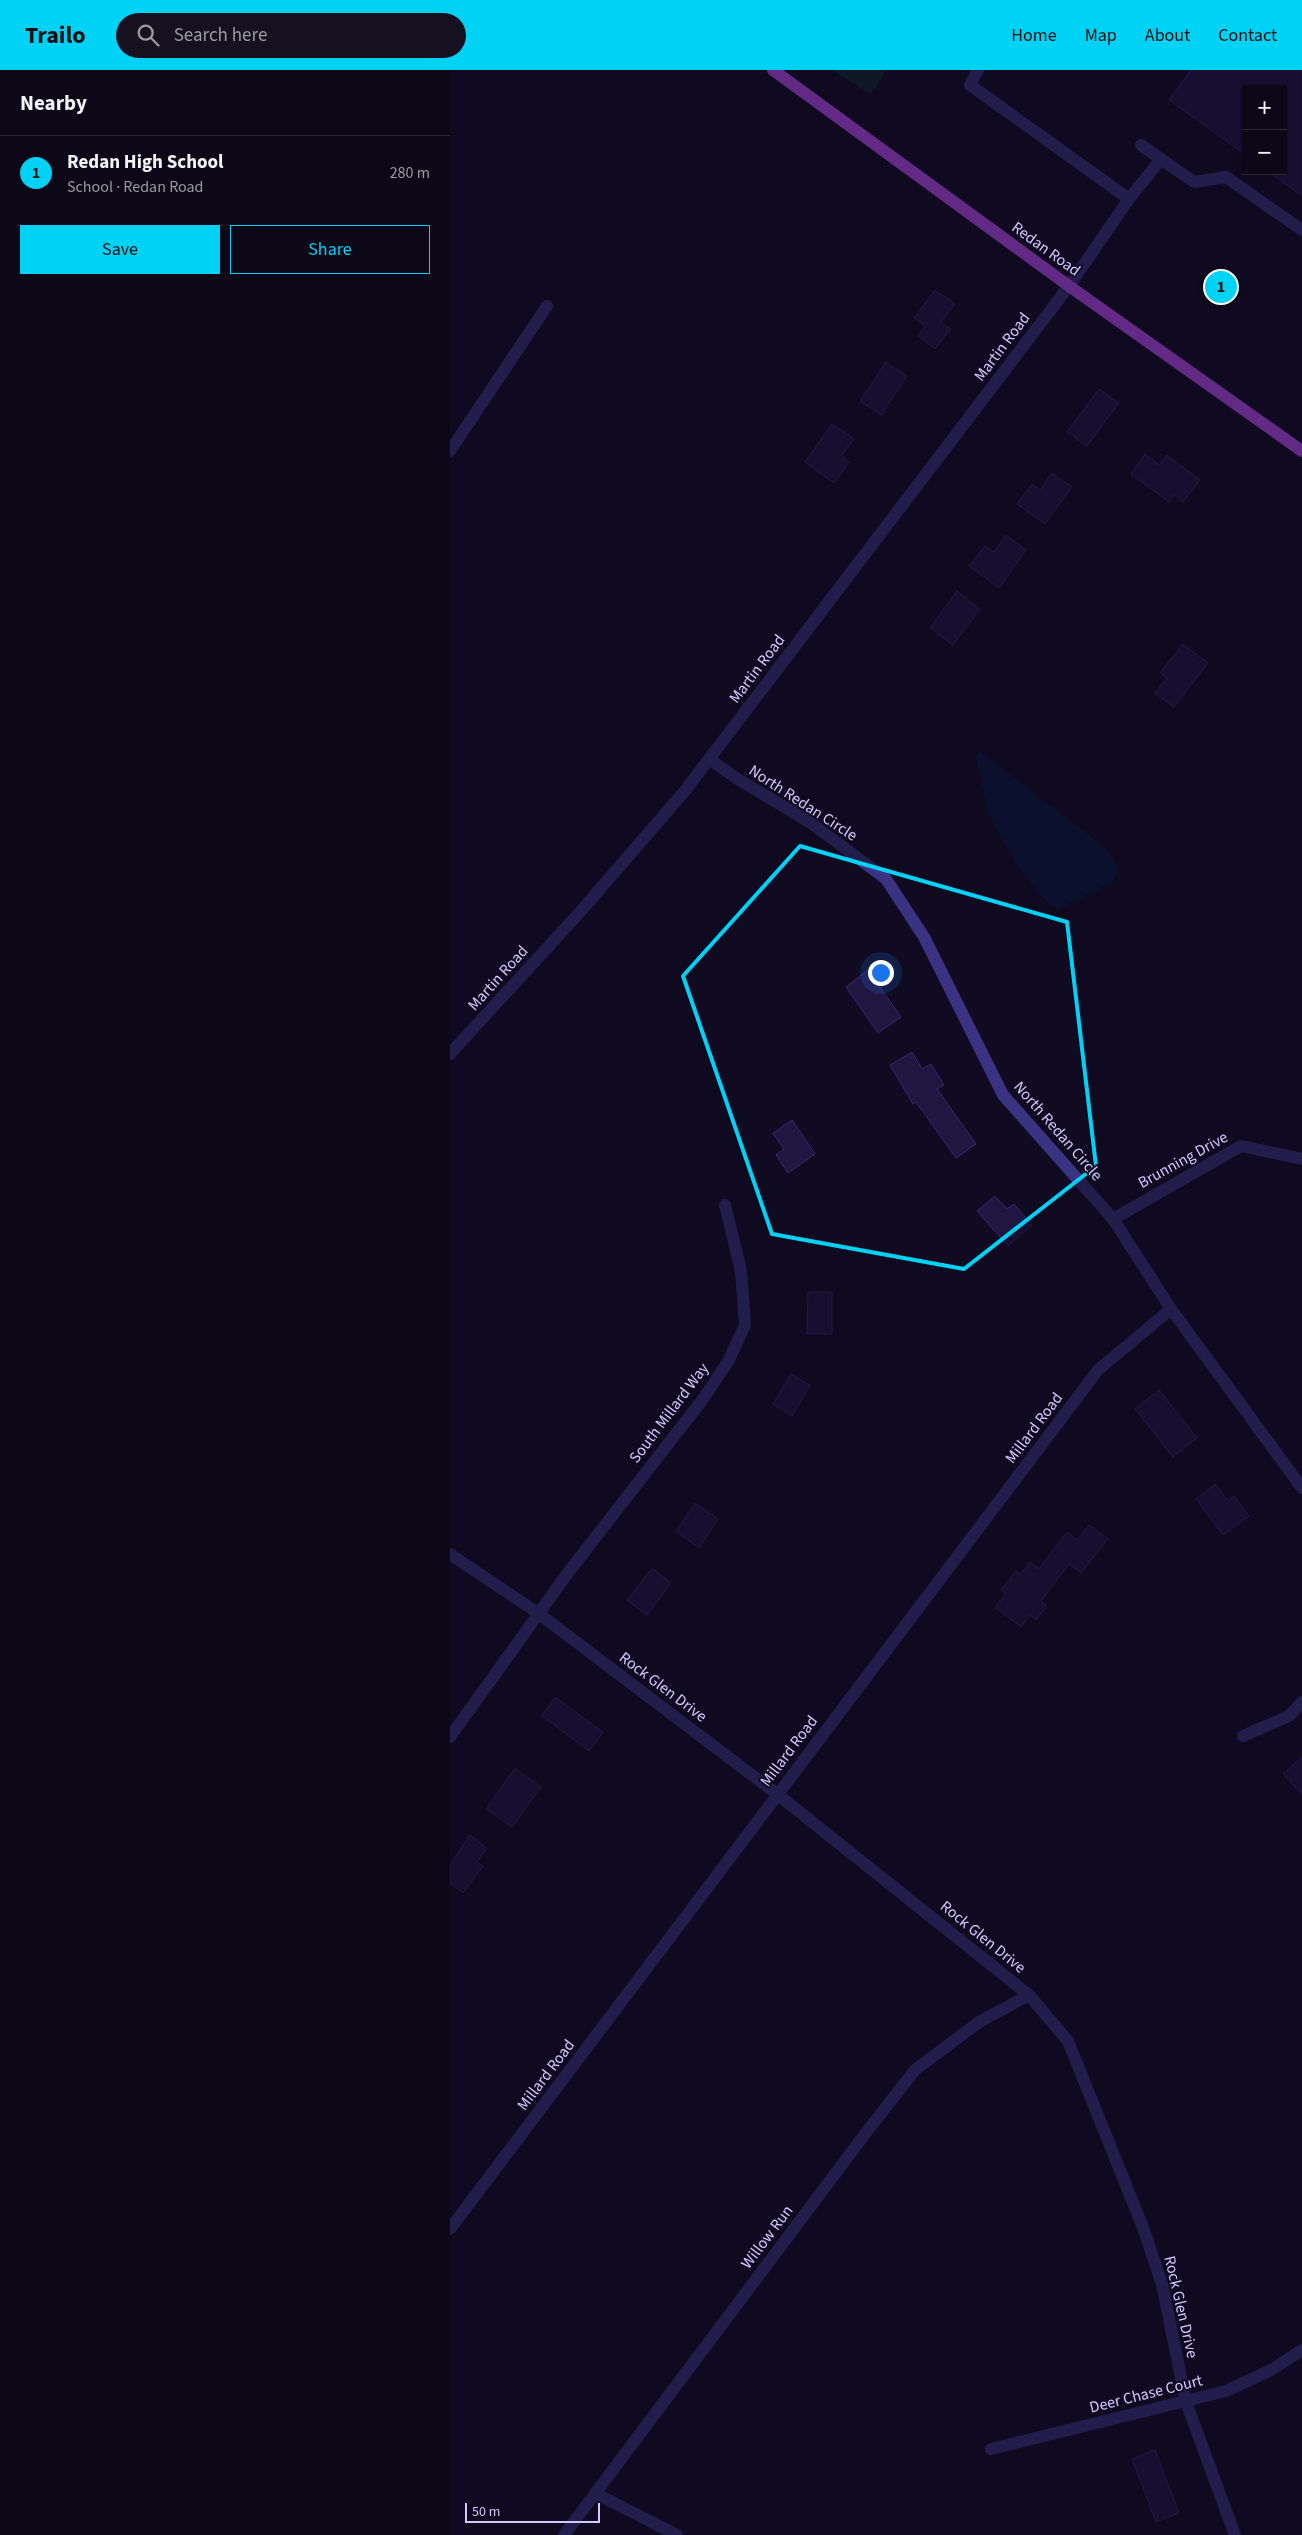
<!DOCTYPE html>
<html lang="en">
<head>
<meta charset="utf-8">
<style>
	body { margin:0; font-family:"Source Sans 3",sans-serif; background:#151121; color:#f1f3f6 }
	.controls { position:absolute; right:15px; top:15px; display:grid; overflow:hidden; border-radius:0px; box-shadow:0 1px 4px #0004 }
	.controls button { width:45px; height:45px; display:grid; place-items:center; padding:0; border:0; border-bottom:1px solid #2c2937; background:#0c0818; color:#f1f3f6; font:25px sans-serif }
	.scale { position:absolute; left:15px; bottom:12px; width:135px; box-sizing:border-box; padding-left:5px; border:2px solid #d2caff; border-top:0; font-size:14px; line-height:18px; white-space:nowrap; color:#d2caff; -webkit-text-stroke:4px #100b20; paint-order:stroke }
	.you { position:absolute; left:430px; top:902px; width:18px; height:18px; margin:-12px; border:4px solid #fff; border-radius:50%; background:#1a73e8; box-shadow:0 0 0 8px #1a73e833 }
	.badge { display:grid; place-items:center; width:32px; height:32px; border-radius:50%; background:#00d2f5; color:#111; font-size:16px; font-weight:700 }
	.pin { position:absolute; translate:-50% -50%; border:2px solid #fff; box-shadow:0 1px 5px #0006 }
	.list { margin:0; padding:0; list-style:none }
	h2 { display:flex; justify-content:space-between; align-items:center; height:65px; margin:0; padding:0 20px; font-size:21px }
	h2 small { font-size:16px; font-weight:400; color:#9a9aa2 }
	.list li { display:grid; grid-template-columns:32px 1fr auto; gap:15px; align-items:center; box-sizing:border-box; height:75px; padding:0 20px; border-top:1px solid #2c2937 }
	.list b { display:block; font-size:19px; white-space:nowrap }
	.list p { margin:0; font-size:16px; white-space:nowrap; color:#9a9aa2 }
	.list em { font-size:16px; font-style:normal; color:#9a9aa2 }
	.actions { display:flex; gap:10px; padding:15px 20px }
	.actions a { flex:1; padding:11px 0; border:1px solid #00d2f5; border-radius:0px; text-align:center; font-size:18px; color:#00d2f5 }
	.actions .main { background:#00d2f5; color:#111 }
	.icon { flex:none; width:28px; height:28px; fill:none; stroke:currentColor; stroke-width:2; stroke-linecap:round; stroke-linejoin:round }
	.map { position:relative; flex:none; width:852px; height:2465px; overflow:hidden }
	header { display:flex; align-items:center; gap:30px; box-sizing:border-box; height:70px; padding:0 25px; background:#00d2f5; color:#111 }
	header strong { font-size:24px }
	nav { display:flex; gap:28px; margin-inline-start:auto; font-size:18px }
	.search { width:350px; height:45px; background:#151121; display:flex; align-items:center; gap:12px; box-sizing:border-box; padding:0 18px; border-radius:28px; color:#9a9aa2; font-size:19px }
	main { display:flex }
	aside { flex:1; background:#0c0818 }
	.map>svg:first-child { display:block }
	.green { fill:#0e2a2a }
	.water { fill:#06183d }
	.building { fill:#211641; stroke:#38276f }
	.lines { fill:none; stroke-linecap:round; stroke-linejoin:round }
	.minor { stroke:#3a3381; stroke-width:12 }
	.major { stroke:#c551ff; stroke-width:12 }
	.marked { fill:none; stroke:#00d2f5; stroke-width:4; stroke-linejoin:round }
	.labels { text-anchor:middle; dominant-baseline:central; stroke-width:4; stroke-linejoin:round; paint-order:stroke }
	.street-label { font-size:16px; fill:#d2caff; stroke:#100b20 }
</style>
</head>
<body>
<header>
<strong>Trailo</strong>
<div class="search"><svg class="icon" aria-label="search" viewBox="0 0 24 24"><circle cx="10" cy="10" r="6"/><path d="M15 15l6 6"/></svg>Search here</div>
<nav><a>Home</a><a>Map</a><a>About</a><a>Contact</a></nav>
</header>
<main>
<aside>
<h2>Nearby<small></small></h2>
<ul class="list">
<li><span class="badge">1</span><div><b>Redan High School</b><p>School · Redan Road</p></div><em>280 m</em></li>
</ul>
<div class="actions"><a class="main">Save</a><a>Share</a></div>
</aside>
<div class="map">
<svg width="852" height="2465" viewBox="0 0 852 2465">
	<rect width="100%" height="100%" fill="#100b20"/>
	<path class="green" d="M383,0H437L420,24Z"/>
	<path class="water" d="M529,681L656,778L669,799L662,812L608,839C586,831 546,762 538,739C533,722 530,704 526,686Z"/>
	<g class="building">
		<path d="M741,0H852V126L818,101H833V19H796V85L719,30Z"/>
		<path d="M485,220L505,234L491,252L501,259L485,279L468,266L475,256L464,248Z"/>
		<path d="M436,292L457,306L431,345L410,331Z"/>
		<path d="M649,319L669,333L637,376L617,362Z"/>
		<path d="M382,354L404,369L391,386L399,392L384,413L355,392Z"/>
		<path d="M695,384L709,395L717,385L750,410L733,432L724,425L719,432L681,404Z"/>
		<path d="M602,403L622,417L595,454L567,434L582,414L590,420Z"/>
		<path d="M556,465L576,480L549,518L519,496L535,476L544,482Z"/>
		<path d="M507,521L530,539L503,575L480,558Z"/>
		<path d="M733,574L758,593L724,637L705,623L717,608L710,603Z"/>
		<path d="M418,900L451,947L428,963L396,917Z"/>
		<path d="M462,982L472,999L481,994L494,1015L487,1019L526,1074L506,1088L466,1032L463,1034L440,995Z"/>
		<path d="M342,1050L365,1084L338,1103L326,1085L334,1079L323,1063Z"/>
		<path d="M545,1126L557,1139L564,1134L582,1155L558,1176L527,1141Z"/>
		<path d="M358,1222H382V1264H357Z"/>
		<path d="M341,1304L360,1315L342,1346L323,1334Z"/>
		<path d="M709,1320L747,1368L723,1387L685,1339Z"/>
		<path d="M765,1414L778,1431L784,1426L799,1446L773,1465L746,1429Z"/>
		<path d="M245,1433L268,1449L249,1478L226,1461Z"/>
		<path d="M639,1455L658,1469L631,1503L619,1494L591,1531L597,1536L586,1550L580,1545L571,1557L545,1537L556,1524L551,1520L566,1501L570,1505L580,1492L589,1499L617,1462L627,1470Z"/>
		<path d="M202,1498L221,1513L197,1545L177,1530Z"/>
		<path d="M105,1627L153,1662L139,1681L92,1646Z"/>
		<path d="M852,1687V1725L833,1704Z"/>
		<path d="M65,1698L91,1717L62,1757L36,1739Z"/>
		<path d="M20,1765L37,1778L27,1792L33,1796L13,1823L0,1813V1795Z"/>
		<path d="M705,2380L729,2443L706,2452L682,2389Z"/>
	</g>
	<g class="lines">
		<g class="minor">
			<path d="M691,75L711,89"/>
			<path d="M679,129L711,89L744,112L776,107L852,160"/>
			<path d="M0,381L97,236"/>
			<path d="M259,689L286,708L361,753L436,809L474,867L553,1025L663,1149L721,1239L852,1418"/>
			<path d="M0,984L130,842L234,722L619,216L679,129L520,15L528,0"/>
			<path d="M663,1149L791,1076L852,1089"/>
			<path d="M0,1484L88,1543L327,1724L579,1925L618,1971L694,2160L712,2214L736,2332L785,2465"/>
			<path d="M793,1666L839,1646L852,1632"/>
			<path d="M0,1667L117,1504L253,1329L279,1290L295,1255L291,1201L275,1135"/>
			<path d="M0,2159L648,1300L721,1239"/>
			<path d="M541,2379L776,2321L821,2300L852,2280"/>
			<path d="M145,2423L227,2465"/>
			<path d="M114,2465L418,2060L465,2000L529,1952L579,1925"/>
		</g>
		<path class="major" d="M323,0L619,216L852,381"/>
	</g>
	<path d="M0 0H852V2465H0ZM350,776L617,852L646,1096L514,1199L322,1164L233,906Z" fill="#100b20" fill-opacity=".55" fill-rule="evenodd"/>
	<path class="marked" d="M350,776L617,852L646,1096L514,1199L322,1164L233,906Z"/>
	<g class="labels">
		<g class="street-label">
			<text transform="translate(596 179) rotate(36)">Redan Road</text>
			<text transform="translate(552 277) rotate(-53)">Martin Road</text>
			<text transform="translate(307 599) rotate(-53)">Martin Road</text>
			<text transform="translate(353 733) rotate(33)">North Redan Circle</text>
			<text transform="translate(48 908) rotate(-48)">Martin Road</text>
			<text transform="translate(608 1061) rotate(49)">North Redan Circle</text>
			<text transform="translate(733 1090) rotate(-29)">Brunning Drive</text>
			<text transform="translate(219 1343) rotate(-53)">South Millard Way</text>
			<text transform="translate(584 1358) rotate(-53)">Millard Road</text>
			<text transform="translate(213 1617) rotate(37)">Rock Glen Drive</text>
			<text transform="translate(339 1681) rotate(-53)">Millard Road</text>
			<text transform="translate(533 1867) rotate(39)">Rock Glen Drive</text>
			<text transform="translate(96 2005) rotate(-53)">Millard Road</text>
			<text transform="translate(317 2167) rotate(-53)">Willow Run</text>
			<text transform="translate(731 2237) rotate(77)">Rock Glen Drive</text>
			<text transform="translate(696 2324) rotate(-14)">Deer Chase Court</text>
		</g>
	</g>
</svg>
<div class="controls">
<button>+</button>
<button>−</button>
</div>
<div class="scale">50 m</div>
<div class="you"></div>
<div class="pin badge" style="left:771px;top:217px">1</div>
</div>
</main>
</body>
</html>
